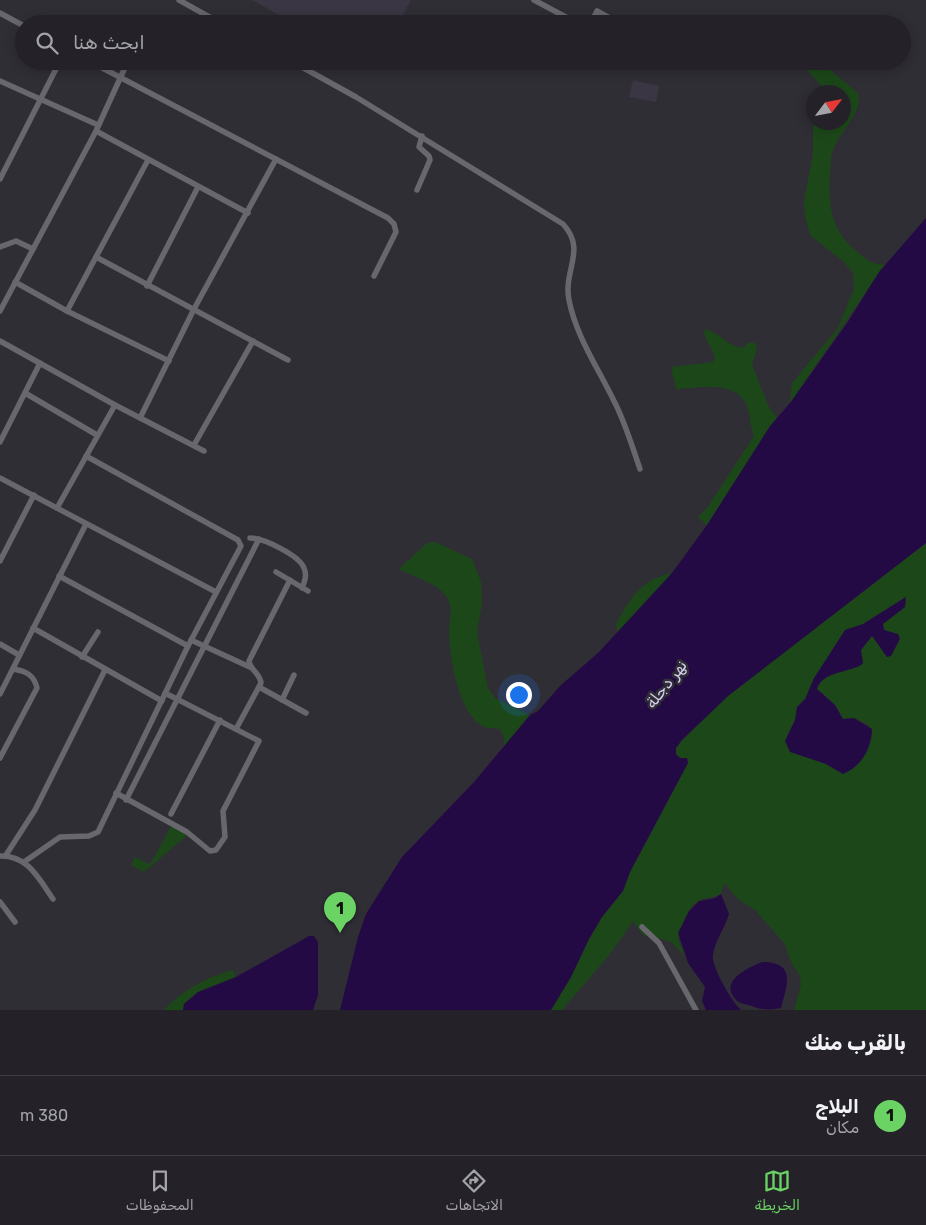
<!DOCTYPE html>
<html lang="ar">
<head>
<meta charset="utf-8">
<style>
	body { margin:0; font-family:Rubik,"Noto Sans Arabic",sans-serif; background:#302f34; color:#f1f3f6; direction:rtl }
	.compass { position:absolute; left:806px; top:85px; width:45px; height:45px; border-radius:50%; background:#242228; box-shadow:0 2px 12px #0003; rotate:58deg }
	.you { position:absolute; left:518px; top:694px; width:18px; height:18px; margin:-12px; border:4px solid #fff; border-radius:50%; background:#1a73e8; box-shadow:0 0 0 8px #1a73e833 }
	.badge { display:grid; place-items:center; width:32px; height:32px; border-radius:50%; background:#6ad364; color:#111; font-size:16px; font-weight:700 }
	.pin { position:absolute; translate:-50% -41px; filter:drop-shadow(0 1px 2px #0008) }
	.pin::after { content:''; position:absolute; top:26px; width:18px; height:15px; background:inherit; clip-path:polygon(0 0,100% 0,50% 100%) }
	.list { margin:0; padding:0; list-style:none }
	h2 { display:flex; justify-content:space-between; align-items:center; height:65px; margin:0; padding:0 20px; font-size:21px }
	h2 small { font-size:16px; font-weight:400; color:#a3a4a8 }
	.list li { display:grid; grid-template-columns:32px 1fr auto; gap:15px; align-items:center; box-sizing:border-box; height:80px; padding:0 20px; border-top:1px solid #413f45 }
	.list b { display:block; font-size:19px; white-space:nowrap }
	.list p { margin:0; font-size:16px; white-space:nowrap; color:#a3a4a8 }
	.list em { font-size:16px; font-style:normal; color:#a3a4a8 }
	.icon { flex:none; width:28px; height:28px; fill:none; stroke:currentColor; stroke-width:2; stroke-linecap:round; stroke-linejoin:round }
	.map { position:relative; flex:none; width:926px; height:1010px; overflow:hidden; direction:ltr }
	.search { position:absolute; background:#242228; box-shadow:0 2px 12px #0003; left:15px; right:15px; top:15px; height:55px; display:flex; align-items:center; gap:12px; box-sizing:border-box; padding:0 18px; border-radius:28px; color:#a3a4a8; font-size:19px }
	.sheet { height:145px; background:#242228 }
	nav { display:flex; justify-content:space-around; align-items:center; box-sizing:border-box; height:70px; border-top:1px solid #413f45; background:#242228; font-size:14px; color:#a3a4a8 }
	nav a { display:grid; justify-items:center; gap:2px }
	nav .on { color:#6ad364 }
	.map>svg:first-child { display:block }
	.built { fill:#3a3643 }
	.green { fill:#1c4819; fill-rule:evenodd }
	.water { fill:#240a44 }
	.lines { fill:none; stroke-linecap:round; stroke-linejoin:round }
	.minor { stroke:#69676e; stroke-width:5.5 }
	.labels { text-anchor:middle; dominant-baseline:central; stroke-width:5; stroke-linejoin:round; paint-order:stroke }
	.water-label { font-size:16px; font-style:italic; fill:#d6cbf1; stroke:#302e35 }
</style>
</head>
<body>
<div class="map">
<svg width="926" height="1010" viewBox="0 0 926 1010">
	<rect width="100%" height="100%" fill="#302e35"/>
	<g class="built">
		<path d="M252,0H411L398,24H307L304,22L295,24Z"/>
		<path d="M633,80L659,86L656,102L629,97Z"/>
	</g>
	<g class="green">
		<path d="M809,61L824,65L857,92C866,110 839,133 833,150C830,157 831,166 830,173C828,203 830,229 855,250C863,257 874,267 885,264L790,403L792,383L838,328L854,289L853,273L844,262L810,235L805,215L804,201L813,154V126L815,123L844,122V92H827L805,68Z"/>
		<path d="M705,329C722,334 727,346 743,348L748,343H755L757,349L752,365L769,407L777,418L707,525L698,517L707,508L754,436C751,428 750,421 749,413C743,378 700,388 676,389L671,367L713,362L715,357L704,334Z"/>
		<path d="M435,542L472,559L481,582L482,603L477,632L488,688L495,698L530,715L504,747V737L500,729C494,728 486,729 482,726C458,711 450,659 449,633C449,622 453,610 448,599C440,583 413,577 399,569L427,543Z"/>
		<path d="M926,543V1010H794L801,985L800,976L790,960L785,944L755,910L738,899L724,883L721,894C714,898 708,897 701,900C687,905 683,926 678,939L685,956L670,941L643,935L633,921L610,954L562,1010H551L571,977L589,939L602,917L623,891L630,872L688,763V759L680,758L676,754V748L682,740L728,696ZM905,597V607L883,624V627L888,633L887,657L872,635L861,650L863,662L861,665C846,673 822,672 817,689L835,705L843,719L854,718L869,725L843,774L826,764L796,753L786,738L795,720L797,707L805,699L845,630L863,624Z"/>
		<path d="M672,573L618,632L616,624C630,599 641,579 672,573Z"/>
		<path d="M174,821L191,832L144,872L131,865L135,857L149,864L151,863Z"/>
		<path d="M233,970L236,977L198,992L184,1004L183,1010H164C181,991 209,976 233,970Z"/>
	</g>
	<g class="water">
		<path d="M926,218V543L728,696L682,740L676,748V754L680,758H687L688,763L630,872L623,891L602,917L589,939L571,977L551,1010H340L358,937L366,914L376,898L402,857L474,782L530,715L538,711L560,686L599,652L672,573L707,525L770,426L790,403L847,323L879,272Z"/>
		<path d="M906,597L905,607L883,624L884,630L898,634L900,639L891,656L887,657L872,636L861,650L863,663L861,665C846,673 822,672 817,689L835,705L843,719L854,718L872,729C872,748 861,767 843,774L826,764L790,752L785,741L795,720L797,707L805,699L814,678L845,630L863,624Z"/>
		<path d="M721,894L729,914C725,928 715,940 713,955C711,966 732,1002 741,1010H706L702,1001L705,987L688,963L678,933L689,911L699,901L715,898Z"/>
		<path d="M309,936H314L318,942V995L313,1010H183L184,1004L198,992L236,977Z"/>
		<path d="M762,962C797,962 787,985 781,1008C772,1010 762,1010 754,1007C749,1004 741,1005 736,1000C718,981 748,968 762,962Z"/>
	</g>
	<g class="lines">
		<g class="minor">
			<path d="M179,0L222,24"/>
			<path d="M534,0L579,24"/>
			<path d="M0,13L24,26"/>
			<path d="M590,24L597,11L617,22"/>
			<path d="M89,61L388,218L394,224L396,232L374,276"/>
			<path d="M291,61L356,97L563,224C587,250 563,270 569,300C576,336 598,368 614,401C625,422 632,446 640,469"/>
			<path d="M0,81L98,125"/>
			<path d="M96,131L248,213"/>
			<path d="M0,179L60,61"/>
			<path d="M417,190L430,160L429,156L419,147L422,136"/>
			<path d="M0,247L16,241L33,249"/>
			<path d="M96,257L288,360"/>
			<path d="M15,282L67,311L169,361"/>
			<path d="M147,286L198,187"/>
			<path d="M0,311L96,131L128,61"/>
			<path d="M67,311L148,160"/>
			<path d="M0,341L115,405L204,451"/>
			<path d="M25,393L97,435"/>
			<path d="M140,418L194,309L276,159"/>
			<path d="M0,442L40,363"/>
			<path d="M194,445L253,341"/>
			<path d="M0,478L216,592"/>
			<path d="M57,508L115,405"/>
			<path d="M250,538C263,538 299,555 304,568C307,575 305,581 302,588"/>
			<path d="M0,561L34,495"/>
			<path d="M276,572L308,591"/>
			<path d="M59,576L188,646"/>
			<path d="M33,628L162,701"/>
			<path d="M191,640L252,668"/>
			<path d="M0,644L19,655"/>
			<path d="M82,657L98,632"/>
			<path d="M259,687L306,713"/>
			<path d="M0,694L86,524"/>
			<path d="M282,700L294,675"/>
			<path d="M236,729L261,683C260,673 250,670 249,661L290,580"/>
			<path d="M0,758L37,688C34,675 26,671 13,669"/>
			<path d="M116,793L187,832L210,851L216,850L225,837L223,811L259,741L165,693"/>
			<path d="M126,800L259,539"/>
			<path d="M171,814L220,720"/>
			<path d="M6,855L35,810L105,670"/>
			<path d="M0,856C28,855 39,879 53,899"/>
			<path d="M24,862L60,837L89,836L98,832L188,646L241,546L238,540L86,456"/>
			<path d="M0,902L15,922"/>
			<path d="M642,927L659,943L696,1010"/>
		</g>
	</g>
	<g class="labels">
		<g class="water-label">
			<text transform="translate(666 684) rotate(-52)">نهر دجلة</text>
		</g>
	</g>
</svg>
<svg class="compass" viewBox="-18 -18 36 36"><path d="M0-13l5 13h-10z" fill="#e53935"/><path d="M0 13l5-13h-10z" fill="#a3a4a8"/></svg>
<div class="you"></div>
<div class="pin badge" style="left:340px;top:933px">1</div>
<div class="search"><svg class="icon" aria-label="search" viewBox="0 0 24 24"><circle cx="10" cy="10" r="6"/><path d="M15 15l6 6"/></svg>ابحث هنا</div>
</div>
<section class="sheet">
<h2>بالقرب منك<small></small></h2>
<ul class="list">
<li><span class="badge">1</span><div><b>البلاج</b><p>مكان</p></div><em>380 m</em></li>
</ul>
</section>
<nav>
<a class="on"><svg class="icon" aria-label="map" viewBox="0 0 24 24"><path d="M3 6l6-2 6 2 6-2v14l-6 2-6-2-6 2zM9 4v14M15 6v14"/></svg>الخريطة</a>
<a><svg class="icon" aria-label="directions" viewBox="0 0 24 24"><path d="M12 3l9 9-9 9-9-9zM9 14v-3h6M13 9l2 2-2 2"/></svg>الاتجاهات</a>
<a><svg class="icon" aria-label="saved" viewBox="0 0 24 24"><path d="M7 4h10v16l-5-4-5 4z"/></svg>المحفوظات</a>
</nav>
</body>
</html>
